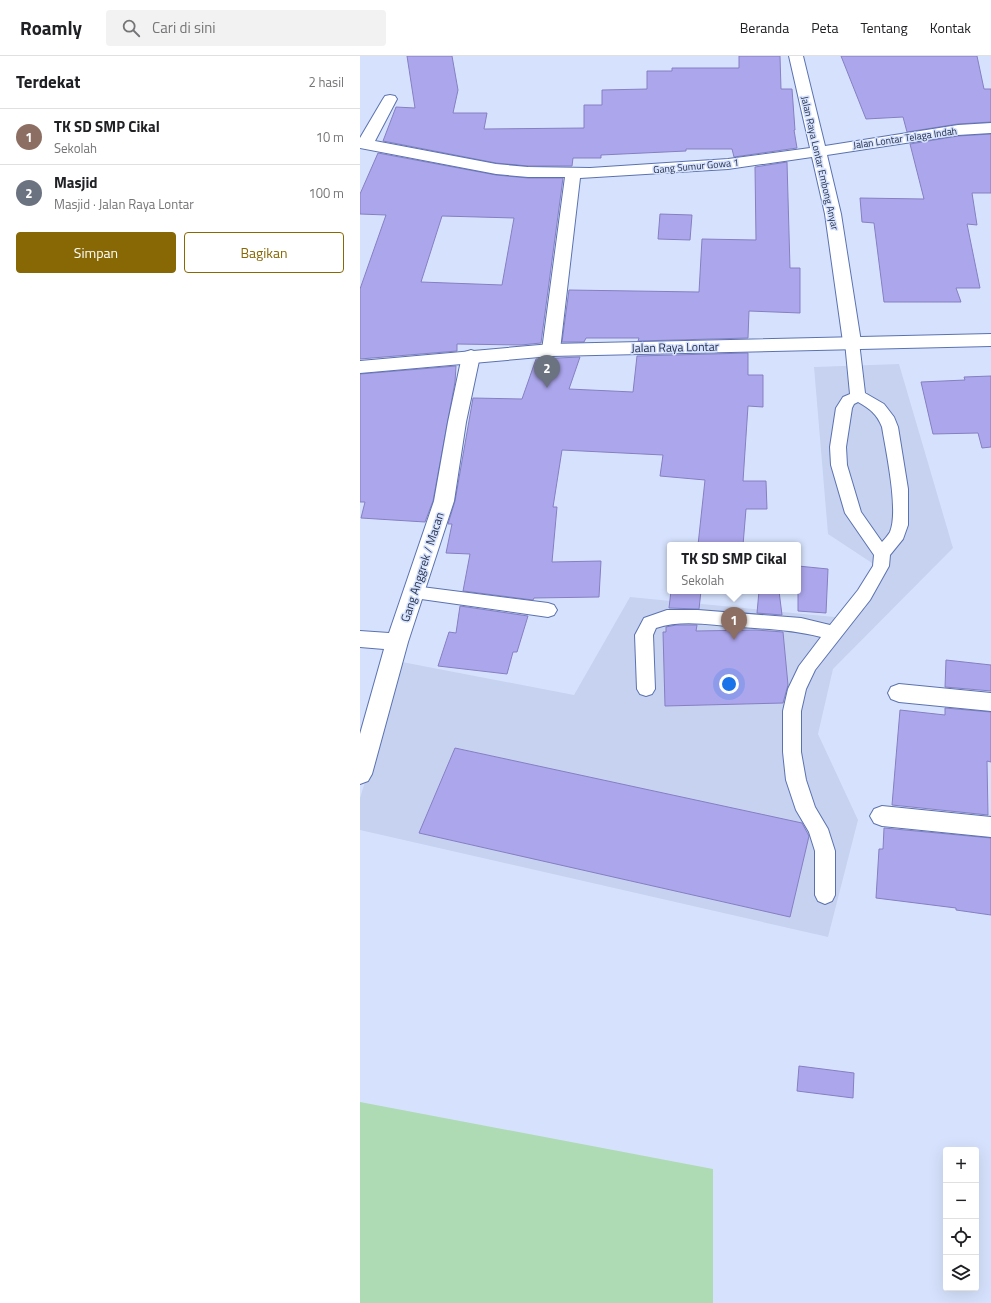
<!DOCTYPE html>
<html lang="id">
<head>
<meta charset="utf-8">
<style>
	body { margin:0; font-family:"Titillium Web",sans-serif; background:#f2f2f2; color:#202124 }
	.controls { position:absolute; right:12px; bottom:12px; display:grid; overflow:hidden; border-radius:4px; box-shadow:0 4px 16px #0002 }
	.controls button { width:36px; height:36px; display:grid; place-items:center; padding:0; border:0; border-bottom:1px solid #e0e0e0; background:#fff; color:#202124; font:20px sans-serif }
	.you { position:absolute; left:369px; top:628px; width:14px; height:14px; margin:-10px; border:3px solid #fff; border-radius:50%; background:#1a73e8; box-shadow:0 0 0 6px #1a73e833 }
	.badge { display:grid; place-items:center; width:26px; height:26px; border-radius:50%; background:#876804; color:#fff; font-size:13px; font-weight:700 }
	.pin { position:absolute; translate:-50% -33px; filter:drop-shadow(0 1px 2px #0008) }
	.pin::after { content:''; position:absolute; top:21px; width:14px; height:12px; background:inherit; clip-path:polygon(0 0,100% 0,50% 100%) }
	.popup { position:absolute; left:307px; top:486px; width:134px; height:52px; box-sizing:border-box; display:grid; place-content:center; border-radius:4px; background:#fff; filter:drop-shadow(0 1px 3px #0005); font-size:13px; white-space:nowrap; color:#757577 }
	.popup b { font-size:15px; color:#202124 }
	.popup::after { content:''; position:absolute; left:50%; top:100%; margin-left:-8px; border:8px solid transparent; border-top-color:#fff }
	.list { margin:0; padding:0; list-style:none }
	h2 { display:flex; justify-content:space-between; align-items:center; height:52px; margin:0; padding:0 16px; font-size:17px }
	h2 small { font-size:13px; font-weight:400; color:#757577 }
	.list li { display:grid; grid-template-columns:26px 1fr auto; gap:12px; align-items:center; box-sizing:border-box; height:56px; padding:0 16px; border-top:1px solid #e0e0e0 }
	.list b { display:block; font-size:15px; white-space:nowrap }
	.list p { margin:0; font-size:13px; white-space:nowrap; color:#757577 }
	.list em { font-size:13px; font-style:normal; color:#757577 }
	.actions { display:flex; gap:8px; padding:12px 16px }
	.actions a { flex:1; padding:9px 0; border:1px solid #876804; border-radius:4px; text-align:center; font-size:14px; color:#876804 }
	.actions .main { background:#876804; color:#fff }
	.icon { flex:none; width:22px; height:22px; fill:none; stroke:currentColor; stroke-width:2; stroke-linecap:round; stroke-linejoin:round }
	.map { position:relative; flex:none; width:631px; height:1247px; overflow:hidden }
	header { display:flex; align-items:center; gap:24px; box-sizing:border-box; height:56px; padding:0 20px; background:#fff; border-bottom:1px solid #e0e0e0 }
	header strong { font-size:19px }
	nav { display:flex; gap:22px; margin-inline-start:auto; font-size:14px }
	.search { width:280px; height:36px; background:#f2f2f2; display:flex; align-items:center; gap:10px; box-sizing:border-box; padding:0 14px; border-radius:4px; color:#757577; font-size:15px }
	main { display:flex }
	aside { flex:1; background:#fff }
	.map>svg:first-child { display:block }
	.built { fill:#c6d2f0 }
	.green { fill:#aedbb3 }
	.building { fill:#aca6ec; stroke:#867fc3; fill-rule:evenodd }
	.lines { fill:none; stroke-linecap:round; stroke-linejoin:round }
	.service-casing { stroke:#5b72b0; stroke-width:2 }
	.minor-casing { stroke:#5b72b0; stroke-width:2 }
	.tertiary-casing { stroke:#5b72b0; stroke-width:2 }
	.service { fill:#fff; fill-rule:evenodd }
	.minor { fill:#fff; fill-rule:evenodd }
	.tertiary { fill:#fff; fill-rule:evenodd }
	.labels { text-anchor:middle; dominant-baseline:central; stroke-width:3; stroke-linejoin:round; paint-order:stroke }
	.far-street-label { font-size:10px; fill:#27314c; stroke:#d6e2fd }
	.street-label { font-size:12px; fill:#27314c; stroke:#d6e2fd }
</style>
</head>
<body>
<header>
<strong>Roamly</strong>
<div class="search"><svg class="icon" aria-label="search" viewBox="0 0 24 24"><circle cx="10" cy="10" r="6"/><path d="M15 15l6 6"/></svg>Cari di sini</div>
<nav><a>Beranda</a><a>Peta</a><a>Tentang</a><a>Kontak</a></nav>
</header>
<main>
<aside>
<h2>Terdekat<small>2 hasil</small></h2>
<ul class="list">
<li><span class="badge" style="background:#8d6e63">1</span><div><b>TK SD SMP Cikal</b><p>Sekolah</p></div><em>10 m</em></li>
<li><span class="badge" style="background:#6b7280">2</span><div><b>Masjid</b><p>Masjid · Jalan Raya Lontar</p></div><em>100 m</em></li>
</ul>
<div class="actions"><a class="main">Simpan</a><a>Bagikan</a></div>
</aside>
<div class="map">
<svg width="631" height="1247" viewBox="0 0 631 1247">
	<rect width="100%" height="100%" fill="#d6e2fd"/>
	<path class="built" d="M539,308L593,492L473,613L458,678L498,764L468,881L0,774V742L42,606L214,639L270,541L485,562L515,509L468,478L454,311Z"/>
	<path class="green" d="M0,1046L353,1113V1247H0Z"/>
	<g class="building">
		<path d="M47,0H92L98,34L93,57H127L124,73L224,72V49H242V34L287,33V15H312V12H379V0H420L421,33H432L435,74H434L437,92L374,101L372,93H326V95L241,99V102H213L212,110H168L136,107L23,85L36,51L55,52Z"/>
		<path d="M481,0H617L624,33H631V66L598,68L547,76L543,61L506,63Z"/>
		<path d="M631,78V137H612L617,169L607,168L620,232H596L601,246H524L514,167L502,166L500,142L564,143L550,88L598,80Z"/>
		<path d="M18,97L136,119L168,122H203L181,287L161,289L97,288V295L0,303V233L26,159L0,158V138ZM82,160L154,162L142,229L61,226Z"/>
		<path d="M427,106L430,212H440V257L389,255L388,282L278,285L279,282H226L224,286H202L209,234L339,236L342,183L396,184L395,111Z"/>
		<path d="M300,158L332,159L330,184L298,183Z"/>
		<path d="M388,297V319H403V351L388,350L383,425H406L407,453H386L383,489H338L345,424L300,420L303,399L202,394L193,451H197L192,506L241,505L239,541L174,542L173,544L103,535L110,498L86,497L92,468H88L95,445L113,342L162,343L176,303L220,301L209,333L273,336L277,300Z"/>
		<path d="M96,310L95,326L73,445L65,466L1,462L5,446H0V318Z"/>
		<path d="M631,320V391L622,392L618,377L573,378L561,326L605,324L604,321Z"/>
		<path d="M438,510L468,513L466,557L438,555Z"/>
		<path d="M311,535H341L339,553L309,552Z"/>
		<path d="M399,535H419L422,559L397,557Z"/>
		<path d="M100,550L168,560L157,596H153L147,618L78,610L89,576L96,577Z"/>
		<path d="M316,569H337L336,575L396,574L423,576L428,629L423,647L305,650L303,576H306V571Z"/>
		<path d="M586,604L631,609V635L585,631Z"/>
		<path d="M585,652L631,656V706L627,705L628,759L532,749L540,654L585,659Z"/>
		<path d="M95,692L442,767L449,780L430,861L59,777Z"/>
		<path d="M524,772L631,782V859L596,854V852L516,842L519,793H523Z"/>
		<path d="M439,1010L494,1017L493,1042L437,1035Z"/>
	</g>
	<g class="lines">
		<defs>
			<g id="service">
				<path d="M492,281L497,283L499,286L505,337L524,348L534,361L538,371L548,433V469L543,483L530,499L529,510L510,544L455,614L446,633L441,655V696L446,724L455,751L468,773L475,795V839L472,845L465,848L458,845L455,839V795L449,776L436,754L426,724L423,696V655L428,633L439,610L461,581C434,574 407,573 379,571C352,569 322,563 296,572L293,579L295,633L292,638L286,640L280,638L277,633L275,579L284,562L307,554H338L441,562L470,569L498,534L513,510L514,499L485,457L471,409L470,391L476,352L483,341L490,338L485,286L487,283ZM498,346C510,353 517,358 522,371C526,395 539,455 530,476C528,479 525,483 522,486L501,456L487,409L486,391L492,352L494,348Z"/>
				<path d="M54,530L188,547L194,549L197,554L194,559L188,561L54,542L48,541L45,536L48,531Z"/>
			</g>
			<g id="minor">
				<path d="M429,0H443L465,90L598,69L631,67V77L598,79L467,99L481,158L501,286L498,290L492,292L486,290L483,286L465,158L452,101L368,113L220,122L200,294L197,298L191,300L185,298L182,294L205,121H168L136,118L0,92V82L23,43L25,40L30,39L35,40L37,43L15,85L136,108L168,111L230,112L368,103L450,92Z"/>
				<path d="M111,294L117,296L120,300L106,366L94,445L48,586L12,718L8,725L0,728V678L24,593L0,591V575L29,577L74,445L88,366L102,300L105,296Z"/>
				<path d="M539,628L631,637V655L539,646L531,643L528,637L531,631Z"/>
				<path d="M522,750L631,761V781L522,770L514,767L510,760L514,753Z"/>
			</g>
			<path id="tertiary" d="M631,278V290L191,300L0,317V305L191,288Z"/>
		</defs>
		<use href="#service" class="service-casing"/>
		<use href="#minor" class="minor-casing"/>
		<use href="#tertiary" class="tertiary-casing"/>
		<use href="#service" class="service"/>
		<use href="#minor" class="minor"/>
		<use href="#tertiary" class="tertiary"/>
	</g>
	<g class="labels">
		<g class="far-street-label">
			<text transform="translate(545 82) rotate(-8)">Jalan Lontar Telaga Indah</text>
			<text transform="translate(460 107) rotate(77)">Jalan Raya Lontar Embong Anyar</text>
			<text transform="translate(336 110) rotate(-5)">Gang Sumur Gowa 1</text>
		</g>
		<g class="street-label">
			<text transform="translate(315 291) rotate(-1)">Jalan Raya Lontar</text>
			<text transform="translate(62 511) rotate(-72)">Gang Anggrek / Macan</text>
		</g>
	</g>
</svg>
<div class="controls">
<button>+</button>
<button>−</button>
<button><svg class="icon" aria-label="locate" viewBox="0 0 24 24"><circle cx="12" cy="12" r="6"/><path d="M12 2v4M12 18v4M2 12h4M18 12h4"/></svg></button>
<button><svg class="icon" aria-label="layers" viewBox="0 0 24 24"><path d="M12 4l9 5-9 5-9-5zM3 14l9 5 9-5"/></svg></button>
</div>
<div class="you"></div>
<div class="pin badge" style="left:374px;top:584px;background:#8d6e63">1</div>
<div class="popup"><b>TK SD SMP Cikal</b>Sekolah</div>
<div class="pin badge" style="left:187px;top:332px;background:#6b7280">2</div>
</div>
</main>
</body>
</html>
